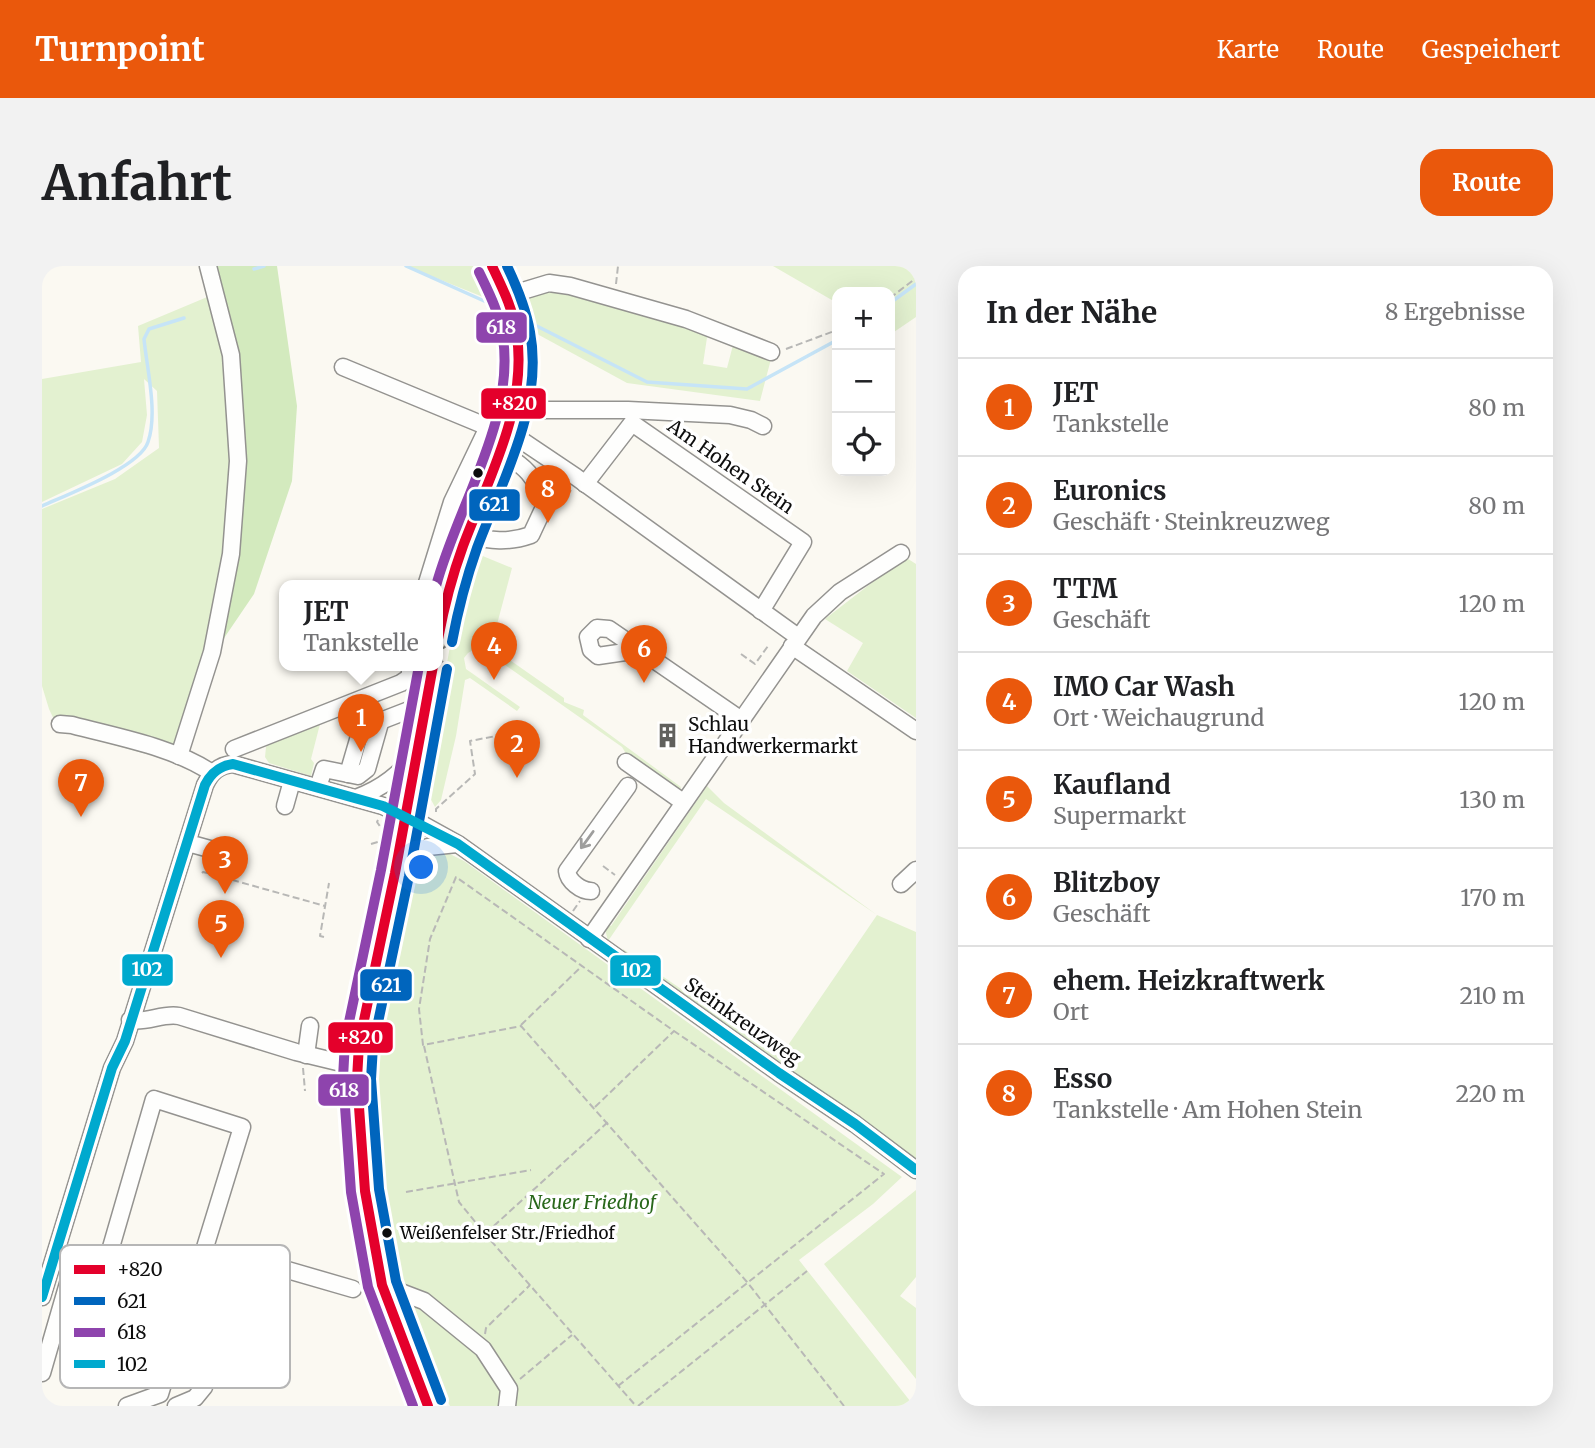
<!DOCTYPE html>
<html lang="de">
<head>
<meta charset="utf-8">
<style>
	body { margin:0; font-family:Merriweather,serif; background:#f2f2f2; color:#202124 }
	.controls { position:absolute; right:21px; top:21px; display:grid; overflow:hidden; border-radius:14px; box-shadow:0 7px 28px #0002 }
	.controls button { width:63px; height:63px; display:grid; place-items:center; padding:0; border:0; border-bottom:2px solid #e0e0e0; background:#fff; color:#202124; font:35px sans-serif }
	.you { position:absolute; left:380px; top:602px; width:24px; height:24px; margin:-18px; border:5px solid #fff; border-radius:50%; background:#1a73e8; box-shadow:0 0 0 10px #1a73e833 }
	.badge { display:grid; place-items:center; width:46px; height:46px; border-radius:50%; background:#ea580c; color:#fff; font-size:23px; font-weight:700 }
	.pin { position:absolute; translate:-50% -58px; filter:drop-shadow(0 2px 4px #0008) }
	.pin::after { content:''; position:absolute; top:37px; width:24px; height:21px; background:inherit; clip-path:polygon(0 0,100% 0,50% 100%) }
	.popup { position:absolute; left:237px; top:314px; width:164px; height:91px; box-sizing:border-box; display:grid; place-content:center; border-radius:14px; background:#fff; filter:drop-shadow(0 2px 5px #0005); font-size:23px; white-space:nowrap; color:#757577 }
	.popup b { font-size:26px; color:#202124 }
	.popup::after { content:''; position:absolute; left:50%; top:100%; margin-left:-14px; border:14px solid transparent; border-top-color:#fff }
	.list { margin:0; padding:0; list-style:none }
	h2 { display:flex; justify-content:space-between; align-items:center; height:91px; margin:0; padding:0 28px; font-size:30px }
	h2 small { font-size:23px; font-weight:400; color:#757577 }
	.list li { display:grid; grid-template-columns:46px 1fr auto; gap:21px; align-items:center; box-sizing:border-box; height:98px; padding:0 28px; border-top:2px solid #e0e0e0 }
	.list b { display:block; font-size:26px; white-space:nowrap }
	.list p { margin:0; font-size:23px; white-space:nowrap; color:#757577 }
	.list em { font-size:23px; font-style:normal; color:#757577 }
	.icon { flex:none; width:38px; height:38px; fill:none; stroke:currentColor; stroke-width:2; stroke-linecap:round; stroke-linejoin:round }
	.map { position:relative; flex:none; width:874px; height:1140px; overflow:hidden; border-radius:21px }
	header { display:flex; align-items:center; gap:42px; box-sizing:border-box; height:98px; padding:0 35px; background:#ea580c; color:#fff }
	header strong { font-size:33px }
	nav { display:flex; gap:38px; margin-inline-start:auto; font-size:24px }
	.intro { display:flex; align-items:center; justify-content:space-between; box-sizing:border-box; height:168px; padding:0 42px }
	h1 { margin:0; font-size:49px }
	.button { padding:18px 32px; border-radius:21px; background:#ea580c; color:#fff; font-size:24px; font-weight:700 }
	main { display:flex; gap:42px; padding:0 42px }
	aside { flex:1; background:#fff; border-radius:21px; box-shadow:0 7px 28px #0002 }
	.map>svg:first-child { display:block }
	.green { fill:#e3f1d0 }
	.forest { fill:#d3eabe }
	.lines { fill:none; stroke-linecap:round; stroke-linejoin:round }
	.stream { stroke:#c6e4f7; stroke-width:3.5 }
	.minor-casing { stroke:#949390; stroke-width:19 }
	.major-casing { stroke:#81817d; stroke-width:23 }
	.path { stroke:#b8b8b6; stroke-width:2; stroke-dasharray:7 3.5; stroke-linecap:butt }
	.minor { stroke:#fefefd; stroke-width:16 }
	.major { stroke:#ede8d8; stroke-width:19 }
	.bus-1-casing { stroke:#fff; stroke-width:16 }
	.bus-2-casing { stroke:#fff; stroke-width:16 }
	.bus-3-casing { stroke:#fff; stroke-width:16 }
	.bus-4-casing { stroke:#fff; stroke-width:16 }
	.bus-1 { stroke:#e4002b; stroke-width:10 }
	.bus-2 { stroke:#0065bd; stroke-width:10 }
	.bus-3 { stroke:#8e44ad; stroke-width:10 }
	.bus-4 { stroke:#00a9ce; stroke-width:10 }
	.oneway { stroke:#9e9e9d }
	.bus-dot { fill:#0d0d0d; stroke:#fff; stroke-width:2.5 }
	.labels { text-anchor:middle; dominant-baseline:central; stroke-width:7; stroke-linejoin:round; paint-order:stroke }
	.bus-label { font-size:17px; fill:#0d0d0d; stroke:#fff; text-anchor:start }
	.street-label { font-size:19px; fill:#0d0d0d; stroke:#fff }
	.poi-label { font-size:19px; fill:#0d0d0d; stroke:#fff; text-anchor:start }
	.park-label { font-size:19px; font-style:italic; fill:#29681b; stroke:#fff }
	.key { fill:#fff; stroke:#b6b6b6; stroke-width:2 }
	.key-label { font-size:19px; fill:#0d0d0d }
	.line-badge { stroke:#fff; stroke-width:2.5 }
	.badge-label { font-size:19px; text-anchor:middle; font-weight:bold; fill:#fff }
</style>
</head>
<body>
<header>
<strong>Turnpoint</strong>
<nav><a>Karte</a><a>Route</a><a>Gespeichert</a></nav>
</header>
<div class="intro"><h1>Anfahrt</h1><a class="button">Route</a></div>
<main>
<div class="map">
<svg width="874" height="1140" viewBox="0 0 874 1140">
	<rect width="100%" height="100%" fill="#fbf9f2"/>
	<g class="green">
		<path d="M364,0H437L456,37Z"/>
		<path d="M731,0H874V51L852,66L848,64V26H795V37Z"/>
		<path d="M503,23L542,29L666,65L661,98L685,102L691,79L729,93L718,135L585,117L486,63L479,38Z"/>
		<path d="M181,28L195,86L201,192L141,498L17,464L7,443L0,420V243L73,213L117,182L115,125L102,113L105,149L100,176L80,198L0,236V113L99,96L96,60L170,29Z"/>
		<path d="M431,286L470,302L453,366L462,369L455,385L522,432V436L542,444L541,449L639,521L638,523H632L586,491L580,481L443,385L435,382L426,387L422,392L424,403L478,441L475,445L428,412L423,414L414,470L399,534L393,541L386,528C398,447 406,364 431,286Z"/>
		<path d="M863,291L874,298V452L805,405L821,377L783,353Z"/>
		<path d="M278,458L269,493L272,497L269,510L227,497L223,491L224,481L228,475Z"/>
		<path d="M665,520L682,537L835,649L874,666V893L702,773L582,686L581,683L738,791L835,649L664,533L566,675L563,663L565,658L569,660Z"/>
		<path d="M408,588L422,595L860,911L831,938L757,994L872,1140H408C393,1110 379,1079 369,1047C343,966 327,848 335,764C337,743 344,722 349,702C358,669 366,637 375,604C384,592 393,589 408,588Z"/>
		<path d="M874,924V1011L858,1030L874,1042V1113L782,998Z"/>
	</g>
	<path class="forest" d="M159,0H235L255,140L250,215L212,328L176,381L199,227L195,86L181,28L170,29Z"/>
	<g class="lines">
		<g class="stream">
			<path d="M364,0L460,43"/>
			<path d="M212,3L222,0"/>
			<path d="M848,37L874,18"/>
			<path d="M481,53L605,116L705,123L795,74"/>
			<path d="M0,240C24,229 98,201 106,176C116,148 105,103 102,73L107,63L142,52"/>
		</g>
		<defs>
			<g id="minor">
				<path d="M464,30L507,17L528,20L644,53L729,86"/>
				<path d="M301,101L446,161"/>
				<path d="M474,137L493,144H586L688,149L709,154L721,160"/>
				<path d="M543,218L590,157L761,276L719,345"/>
				<path d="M425,269C449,275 466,277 489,269L503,239C494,210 483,200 457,185"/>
				<path d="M384,320L410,236L446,161L476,172L534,211L756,371"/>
				<path d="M750,380L874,465"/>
				<path d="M597,384L556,390L549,384L546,371L555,362L567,363L698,453"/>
				<path d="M18,458L30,459C74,471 132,481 170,507"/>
				<path d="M192,483L359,417L368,411V400"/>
				<path d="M137,490L170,386L189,288L196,195L189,89L166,0"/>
				<path d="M584,496L641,536"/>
				<path d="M306,508L318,467L323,461L385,437"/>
				<path d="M276,521L282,503L316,510L325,503L338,457"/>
				<path d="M314,532C341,522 358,508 376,485"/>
				<path d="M243,540L250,515"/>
				<path d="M146,577L175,585"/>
				<path d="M353,607L386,581L415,578"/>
				<path d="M859,618L874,604"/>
				<path d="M549,625C539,625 526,615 525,605L586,520"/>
				<path d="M547,673L772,350L798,326L859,287"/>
				<path d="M88,754C106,757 120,747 137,750L254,786L316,801"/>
				<path d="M264,789L268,760"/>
				<path d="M12,994L61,1009L112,833L200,861L118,1128L85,1140"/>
				<path d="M340,1019L382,1035L441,1083L467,1123L465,1140"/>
				<path d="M0,1031L70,802L83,775L163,519C169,506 177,499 191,498L341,540L378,557L416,578L737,807L813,858L874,904"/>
				<path d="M44,1071L61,1009"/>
				<path d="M0,1107L31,1000"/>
				<path d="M134,1140L153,1132L162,1121L199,1003L211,994L311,1023"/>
			</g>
			<g id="major">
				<path d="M396,373C403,336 413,300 427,265C462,172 506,97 450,0"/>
				<path d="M386,1140L372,1108L340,1019L323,925L315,813L317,778L353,607L391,400"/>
			</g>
		</defs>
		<use href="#minor" class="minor-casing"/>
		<use href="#major" class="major-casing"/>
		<g class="path">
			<path d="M574,18L576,0"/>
			<path d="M848,32L874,12"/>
			<path d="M744,83L795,64"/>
			<path d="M517,233L524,230L529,224"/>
			<path d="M699,388L713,398L726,380"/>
			<path d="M394,546V543L433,508L428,475L480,465"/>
			<path d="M336,554L335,556L344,569"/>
			<path d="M329,578L342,574"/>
			<path d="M561,600L573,609"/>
			<path d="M160,607L161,606L169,608L283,640"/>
			<path d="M531,645L538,635"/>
			<path d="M282,671L278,670L287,617"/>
			<path d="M479,759L540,700"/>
			<path d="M382,780L417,936L443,968L594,1140"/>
			<path d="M261,802L263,825"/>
			<path d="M553,841L632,765"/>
			<path d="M364,926L489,904"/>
			<path d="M444,967L566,856"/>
			<path d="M443,1068L444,1062L488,1019"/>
			<path d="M478,1113L530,1069"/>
			<path d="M576,1120L842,908L632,765L414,611L388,673L377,743L381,779L479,760L705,1016L802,1140"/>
			<path d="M596,1140L765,1005"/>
		</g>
		<use href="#minor" class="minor"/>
		<use href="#major" class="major"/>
		<defs>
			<g id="bus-1">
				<path d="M396,373C402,341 410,310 421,280C446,213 485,144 475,70C472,45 461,23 450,0"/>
				<path d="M386,1140L340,1019L323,925L315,813L317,778L353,607L391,400"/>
			</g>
			<g id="bus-2">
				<path d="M410,376C416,344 424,313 435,282C460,215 502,140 488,66C484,42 475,21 465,0"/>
				<path d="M399,1134L354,1015L337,923L329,813L331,780L367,610L405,403"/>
			</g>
			<g id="bus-3">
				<path d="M394,320C415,241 473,155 461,72C458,48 447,27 437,6"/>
				<path d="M371,1140L326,1021L309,926L301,812L303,775L339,604L377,400"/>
			</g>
			<path id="bus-4" d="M0,1031L70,802L83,775L163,519C169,507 177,500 191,498L341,540L416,578L737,807L813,858L874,904"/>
		</defs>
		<use href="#bus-1" class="bus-1-casing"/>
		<use href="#bus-2" class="bus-2-casing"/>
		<use href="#bus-3" class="bus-3-casing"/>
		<use href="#bus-4" class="bus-4-casing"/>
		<use href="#bus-1" class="bus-1"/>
		<use href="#bus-2" class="bus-2"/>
		<use href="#bus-3" class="bus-3"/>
		<use href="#bus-4" class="bus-4"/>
	</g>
	<defs><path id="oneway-shaft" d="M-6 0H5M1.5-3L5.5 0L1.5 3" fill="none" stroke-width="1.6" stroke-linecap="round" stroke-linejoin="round" transform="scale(1.75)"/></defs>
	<use class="oneway" href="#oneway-shaft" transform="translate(545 574) rotate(126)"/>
	<defs>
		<symbol id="building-bare" viewBox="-9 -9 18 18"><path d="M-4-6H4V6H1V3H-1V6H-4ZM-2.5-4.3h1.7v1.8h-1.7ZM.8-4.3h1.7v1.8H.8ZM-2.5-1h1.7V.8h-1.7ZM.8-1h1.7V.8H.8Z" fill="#60605d" stroke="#fff" stroke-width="2.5" paint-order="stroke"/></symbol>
	</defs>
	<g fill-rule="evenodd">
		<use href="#building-bare" x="608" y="452" width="35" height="35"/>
	</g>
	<g class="bus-dot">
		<circle cx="436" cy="207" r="6"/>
		<circle cx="345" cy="967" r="6"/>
	</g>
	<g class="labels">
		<g class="bus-label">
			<text x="358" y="967">Weißenfelser Str./Friedhof</text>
		</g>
		<g class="street-label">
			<text transform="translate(689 200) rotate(35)">Am Hohen Stein</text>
			<text transform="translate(701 755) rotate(35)">Steinkreuzweg</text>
		</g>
		<g class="poi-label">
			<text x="646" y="458">Schlau<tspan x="646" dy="22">Handwerkermarkt</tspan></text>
		</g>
		<g class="park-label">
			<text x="550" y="936">Neuer Friedhof</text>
		</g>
	</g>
	<rect x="18" y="979" width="230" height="143" rx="10" class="key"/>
	<rect x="32" y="999" width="31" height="9" fill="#e4002b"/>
	<rect x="32" y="1031" width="31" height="8" fill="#0065bd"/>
	<rect x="32" y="1062" width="31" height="9" fill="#8e44ad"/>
	<rect x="32" y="1094" width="31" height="8" fill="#00a9ce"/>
	<g class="key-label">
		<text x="75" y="1010">+820</text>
		<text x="75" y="1042">621</text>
		<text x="75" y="1073">618</text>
		<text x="75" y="1105">102</text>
	</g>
	<g class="line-badge">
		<rect x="433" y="45" width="53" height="33" rx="7" fill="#8e44ad"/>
		<rect x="438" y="121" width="67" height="33" rx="7" fill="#e4002b"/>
		<rect x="426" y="222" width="53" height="34" rx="7" fill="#0065bd"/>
		<rect x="79" y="687" width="53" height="34" rx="7" fill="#00a9ce"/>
		<rect x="567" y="688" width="53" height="33" rx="7" fill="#00a9ce"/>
		<rect x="317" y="702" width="54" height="34" rx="7" fill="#0065bd"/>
		<rect x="285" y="755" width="67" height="33" rx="7" fill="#e4002b"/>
		<rect x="275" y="807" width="53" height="34" rx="7" fill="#8e44ad"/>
	</g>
	<g class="badge-label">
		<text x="459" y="68">618</text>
		<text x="472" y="144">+820</text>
		<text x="452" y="245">621</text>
		<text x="105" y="710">102</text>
		<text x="594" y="711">102</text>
		<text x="344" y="726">621</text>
		<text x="318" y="778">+820</text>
		<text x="302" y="831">618</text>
	</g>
</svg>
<div class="controls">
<button>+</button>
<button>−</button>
<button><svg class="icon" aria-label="locate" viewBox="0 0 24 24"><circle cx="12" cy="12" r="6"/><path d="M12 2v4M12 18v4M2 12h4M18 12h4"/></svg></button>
</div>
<div class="you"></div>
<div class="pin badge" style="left:319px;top:486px">1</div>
<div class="popup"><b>JET</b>Tankstelle</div>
<div class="pin badge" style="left:475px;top:512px">2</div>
<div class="pin badge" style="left:183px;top:628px">3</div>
<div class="pin badge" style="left:452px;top:414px">4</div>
<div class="pin badge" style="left:179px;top:692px">5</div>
<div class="pin badge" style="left:602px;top:417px">6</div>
<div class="pin badge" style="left:39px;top:551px">7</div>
<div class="pin badge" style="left:506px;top:257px">8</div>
</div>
<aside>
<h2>In der Nähe<small>8 Ergebnisse</small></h2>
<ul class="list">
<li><span class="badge">1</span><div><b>JET</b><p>Tankstelle</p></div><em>80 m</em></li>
<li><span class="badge">2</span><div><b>Euronics</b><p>Geschäft · Steinkreuzweg</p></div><em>80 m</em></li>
<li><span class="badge">3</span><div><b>TTM</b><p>Geschäft</p></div><em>120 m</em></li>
<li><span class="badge">4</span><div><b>IMO Car Wash</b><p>Ort · Weichaugrund</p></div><em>120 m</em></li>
<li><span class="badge">5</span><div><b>Kaufland</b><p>Supermarkt</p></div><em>130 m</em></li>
<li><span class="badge">6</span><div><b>Blitzboy</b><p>Geschäft</p></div><em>170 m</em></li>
<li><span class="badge">7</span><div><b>ehem. Heizkraftwerk</b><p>Ort</p></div><em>210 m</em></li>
<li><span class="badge">8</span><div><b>Esso</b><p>Tankstelle · Am Hohen Stein</p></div><em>220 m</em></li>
</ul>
</aside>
</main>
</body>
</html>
